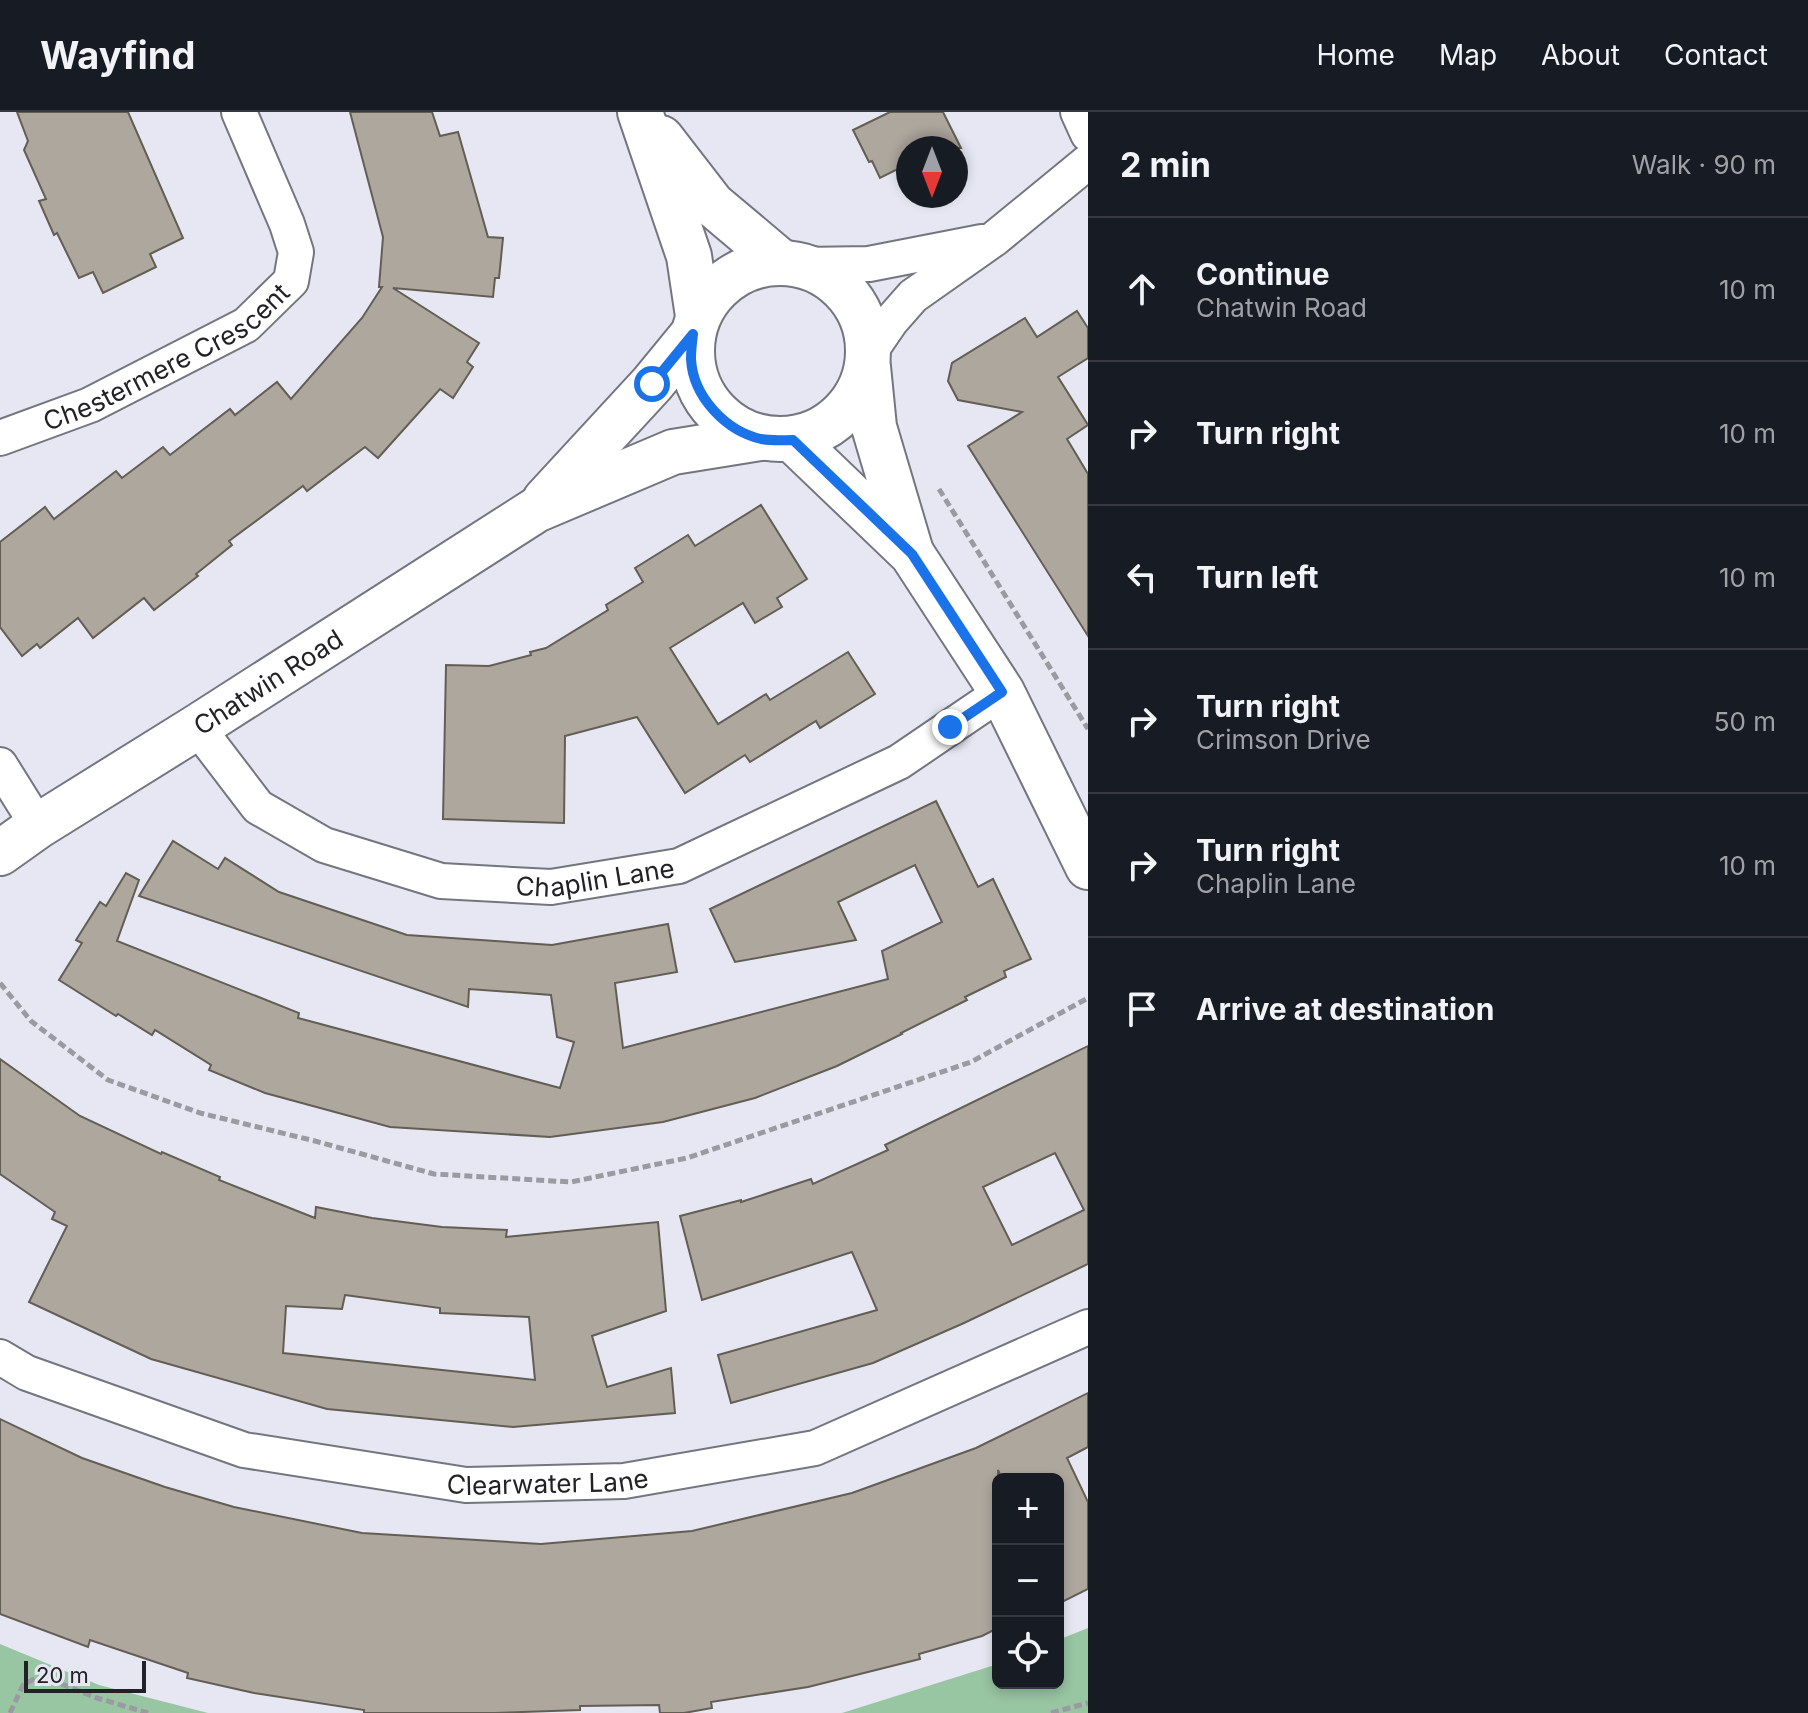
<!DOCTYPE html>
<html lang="en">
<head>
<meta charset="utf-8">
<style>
	body { margin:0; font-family:Inter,sans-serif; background:#242831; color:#f1f3f6 }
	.controls { position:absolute; right:24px; bottom:24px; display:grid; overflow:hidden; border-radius:12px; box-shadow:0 4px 12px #0003 }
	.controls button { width:72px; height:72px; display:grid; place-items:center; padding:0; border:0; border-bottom:2px solid #363941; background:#171b24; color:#f1f3f6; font:40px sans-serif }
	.compass { position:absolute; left:896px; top:24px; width:72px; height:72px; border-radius:50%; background:#171b24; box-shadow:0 4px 12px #0003; rotate:180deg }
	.scale { position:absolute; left:24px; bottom:20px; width:122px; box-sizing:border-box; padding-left:8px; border:4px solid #222226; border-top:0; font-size:22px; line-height:28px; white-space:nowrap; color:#222226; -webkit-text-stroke:6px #e6e7f2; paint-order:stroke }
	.stop { position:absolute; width:24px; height:24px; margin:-18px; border:6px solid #1a73e8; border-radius:50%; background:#fff }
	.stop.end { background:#1a73e8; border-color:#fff; box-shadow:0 2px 8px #0008 }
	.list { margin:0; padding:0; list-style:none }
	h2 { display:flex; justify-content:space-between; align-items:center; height:104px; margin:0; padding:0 32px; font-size:34px }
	h2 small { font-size:26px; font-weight:400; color:#9ea1a6 }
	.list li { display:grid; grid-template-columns:52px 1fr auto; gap:24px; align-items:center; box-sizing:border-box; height:144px; padding:0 32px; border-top:2px solid #363941 }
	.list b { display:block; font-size:30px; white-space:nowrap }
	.list p { margin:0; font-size:26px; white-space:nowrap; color:#9ea1a6 }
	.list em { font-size:26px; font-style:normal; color:#9ea1a6 }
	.icon { flex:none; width:44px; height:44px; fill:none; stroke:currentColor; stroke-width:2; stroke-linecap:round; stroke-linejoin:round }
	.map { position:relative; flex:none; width:1088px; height:1601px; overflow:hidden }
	header { display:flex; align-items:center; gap:48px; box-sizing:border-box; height:112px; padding:0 40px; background:#171b24; border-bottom:2px solid #363941 }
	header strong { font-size:38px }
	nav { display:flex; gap:44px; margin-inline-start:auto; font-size:28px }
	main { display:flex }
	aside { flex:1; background:#171b24 }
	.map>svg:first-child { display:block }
	.green { fill:#98c5a2 }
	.building { fill:#aea79e; stroke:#635e55; stroke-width:2; fill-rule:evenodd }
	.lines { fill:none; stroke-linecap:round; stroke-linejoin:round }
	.street-casing { stroke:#74757f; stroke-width:38 }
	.secondary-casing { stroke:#74757f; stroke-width:48 }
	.path { stroke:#9a9aa2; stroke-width:5; stroke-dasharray:8 4; stroke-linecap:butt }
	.street { stroke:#fff; stroke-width:34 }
	.secondary { stroke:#fff; stroke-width:44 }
	.route { stroke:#1a73e8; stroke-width:10 }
	.labels { text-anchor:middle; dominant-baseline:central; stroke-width:8; stroke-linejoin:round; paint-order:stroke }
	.street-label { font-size:26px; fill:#222226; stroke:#e6e7f2 }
</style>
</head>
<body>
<header>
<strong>Wayfind</strong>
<nav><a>Home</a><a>Map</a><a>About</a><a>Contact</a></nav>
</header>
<main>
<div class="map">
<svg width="1088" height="1601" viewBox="0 0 1088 1601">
	<rect width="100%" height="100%" fill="#e6e7f2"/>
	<g class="green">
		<path d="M1088,1516V1601H842L998,1552V1571H1058V1528Z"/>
		<path d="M0,1532L99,1573L208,1601H0Z"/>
	</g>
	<g class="building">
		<path d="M17,0H128L183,126L150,142L156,155L103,181L93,160L79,166L57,121L54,123L39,89L46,87L24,38L28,29Z"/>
		<path d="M350,0H432L440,24L458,20L488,125L503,126L499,166H495L493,185L393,176L479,231L467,250L473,255L453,286L440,277L378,346L365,335L307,379L303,374L229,429L232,433L196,462L198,464L154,498L144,486L93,526L78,506L40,536L37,532L22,544L0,515V430L45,395L54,407L116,359L122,366L163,335L170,343L230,297L235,303L277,270L291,287L362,206L382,175H379L383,125Z"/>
		<path d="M890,0H943L961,36H908V52L880,66L872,49L869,50L853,18Z"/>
		<path d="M1077,199L1088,216V246L1058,265L1088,313L1067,327L1088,362V524L968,334L1022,300L958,288L948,269L952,251L1025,206L1037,225Z"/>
		<path d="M761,393L807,467L777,486L782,495L755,511L743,491L670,536L718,612L766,582L770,588L848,540L875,582L820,616L816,609L750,650L745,643L685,681L637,605L565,624L564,711L443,707L446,553L489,554L531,543L530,540L546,536L608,498L606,493L643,470L635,456L688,423L695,434Z"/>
		<path d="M936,689L978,775L993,767L1031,847L1004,859L1006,865L965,885L967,888L901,921L902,922L837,954L755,986L663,1010L550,1025L390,1015L265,981L209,958L211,953L155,918L152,923L118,902L116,904L59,868L82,831L76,828L100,790L106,794L126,761L139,768L117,829L299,901L298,906L560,976L574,930L557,925L551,883L469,877L468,895L139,784L173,729L218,757L225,746L279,780L407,823L552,833L668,812L677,860L615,871L623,936L888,867L882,839L942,810L915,753L838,790L856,828L735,850L710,797Z"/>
		<path d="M1088,934V1152L964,1211L873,1251L731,1291L718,1243L877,1198L852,1140L702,1188L680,1104L741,1088V1090L811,1067L813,1072L888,1038L885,1033ZM1055,1041L1084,1098L1012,1133L983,1075Z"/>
		<path d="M0,947L80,1004L161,1042L162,1040L220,1065L219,1068L315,1106L316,1095L372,1106L442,1115L507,1118L506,1125L658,1110L666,1199L592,1224L607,1275L671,1256L675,1301L513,1315L327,1297L151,1247L29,1190L67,1114L52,1107L55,1100L0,1062ZM345,1183L440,1196V1201L529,1205L535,1268L283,1241L286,1194L342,1197Z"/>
		<path d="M1088,1281V1335L1067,1346L1088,1390V1477L1062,1490L1058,1482V1367H1002L998,1358V1516L982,1524L919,1542L920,1547L808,1575L711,1590L712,1596L684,1601H660L659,1593L580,1594V1598L494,1601H364V1598L254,1581L187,1566L188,1561L90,1528L88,1535L0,1502V1307L82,1346L165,1375L234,1395L362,1421L541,1432L692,1419L852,1381L976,1336Z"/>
	</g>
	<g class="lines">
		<defs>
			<g id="street">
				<path d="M1078,0L1088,22"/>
				<path d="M802,153L869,152L982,130"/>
				<path d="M869,241L891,209L913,184L994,127L1088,50"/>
				<path id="s1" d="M0,326L90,293L246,213L291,169L296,140L287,112L239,0"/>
				<path id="s2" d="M197,615L258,695L324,733L441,769L551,775L679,754L899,650L1002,580"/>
				<path d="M0,653L38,714"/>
				<path id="s3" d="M0,1245L27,1261L244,1338L466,1373L624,1369L815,1336L1088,1215"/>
			</g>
			<g id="secondary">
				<path d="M640,0L689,144L698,204"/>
				<path d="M661,26L712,92L781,150"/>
				<circle cx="780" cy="239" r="88"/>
				<path d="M868,255L874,315L911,440"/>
				<path d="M793,328L912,442L1002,580L1088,755"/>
				<path d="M545,388L652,272L693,222"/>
				<path id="s4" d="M0,741L38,714L197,615L536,398L673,340L760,326"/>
			</g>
		</defs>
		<use href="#street" class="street-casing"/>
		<use href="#secondary" class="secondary-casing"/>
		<g class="path">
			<path d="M939,377L1088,617"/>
			<path d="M0,871L31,909L108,968L200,1001L315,1029L434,1062L571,1070L687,1046L971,950L1088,886"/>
			<path d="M10,1601L23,1573L36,1566H46L97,1586L148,1601"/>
			<path d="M1051,1601L1088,1591"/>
		</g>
		<use href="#street" class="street"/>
		<use href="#secondary" class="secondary"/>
	</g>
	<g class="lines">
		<path class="route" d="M652,272L693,222C692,230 691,239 691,247C693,285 726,319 761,327C772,329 782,328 793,328L912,442L1002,580L950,615"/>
	</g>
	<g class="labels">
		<g class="street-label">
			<text stroke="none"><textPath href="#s1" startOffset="186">Chestermere Crescent</textPath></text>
			<text stroke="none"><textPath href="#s4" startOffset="318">Chatwin Road</textPath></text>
			<text stroke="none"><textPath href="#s2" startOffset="454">Chaplin Lane</textPath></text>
			<text stroke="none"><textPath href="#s3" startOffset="568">Clearwater Lane</textPath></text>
		</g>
	</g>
</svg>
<div class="controls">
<button>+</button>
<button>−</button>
<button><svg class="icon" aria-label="locate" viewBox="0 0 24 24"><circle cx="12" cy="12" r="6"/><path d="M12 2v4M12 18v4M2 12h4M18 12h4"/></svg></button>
</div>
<svg class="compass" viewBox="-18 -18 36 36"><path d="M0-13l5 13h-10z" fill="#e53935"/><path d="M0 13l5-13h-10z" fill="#9ea1a6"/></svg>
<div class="scale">20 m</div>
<div class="stop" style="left:652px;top:272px"></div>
<div class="stop end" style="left:950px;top:615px"></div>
</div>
<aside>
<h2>2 min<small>Walk · 90 m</small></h2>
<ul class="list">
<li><svg class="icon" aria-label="ahead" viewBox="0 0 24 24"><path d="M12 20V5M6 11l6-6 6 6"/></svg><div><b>Continue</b><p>Chatwin Road</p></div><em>10 m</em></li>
<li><svg class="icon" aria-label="right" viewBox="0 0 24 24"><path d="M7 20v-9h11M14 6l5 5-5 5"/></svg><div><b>Turn right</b></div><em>10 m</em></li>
<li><svg class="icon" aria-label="left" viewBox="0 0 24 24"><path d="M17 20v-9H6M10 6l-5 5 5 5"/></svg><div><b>Turn left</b></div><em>10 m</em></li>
<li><svg class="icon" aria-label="right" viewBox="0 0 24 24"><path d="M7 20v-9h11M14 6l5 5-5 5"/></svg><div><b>Turn right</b><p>Crimson Drive</p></div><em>50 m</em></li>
<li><svg class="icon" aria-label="right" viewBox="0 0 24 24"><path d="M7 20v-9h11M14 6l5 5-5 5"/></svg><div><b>Turn right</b><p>Chaplin Lane</p></div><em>10 m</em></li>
<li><svg class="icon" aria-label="arrive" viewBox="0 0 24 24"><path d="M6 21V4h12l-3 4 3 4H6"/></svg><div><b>Arrive at destination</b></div></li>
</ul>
</aside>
</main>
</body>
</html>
